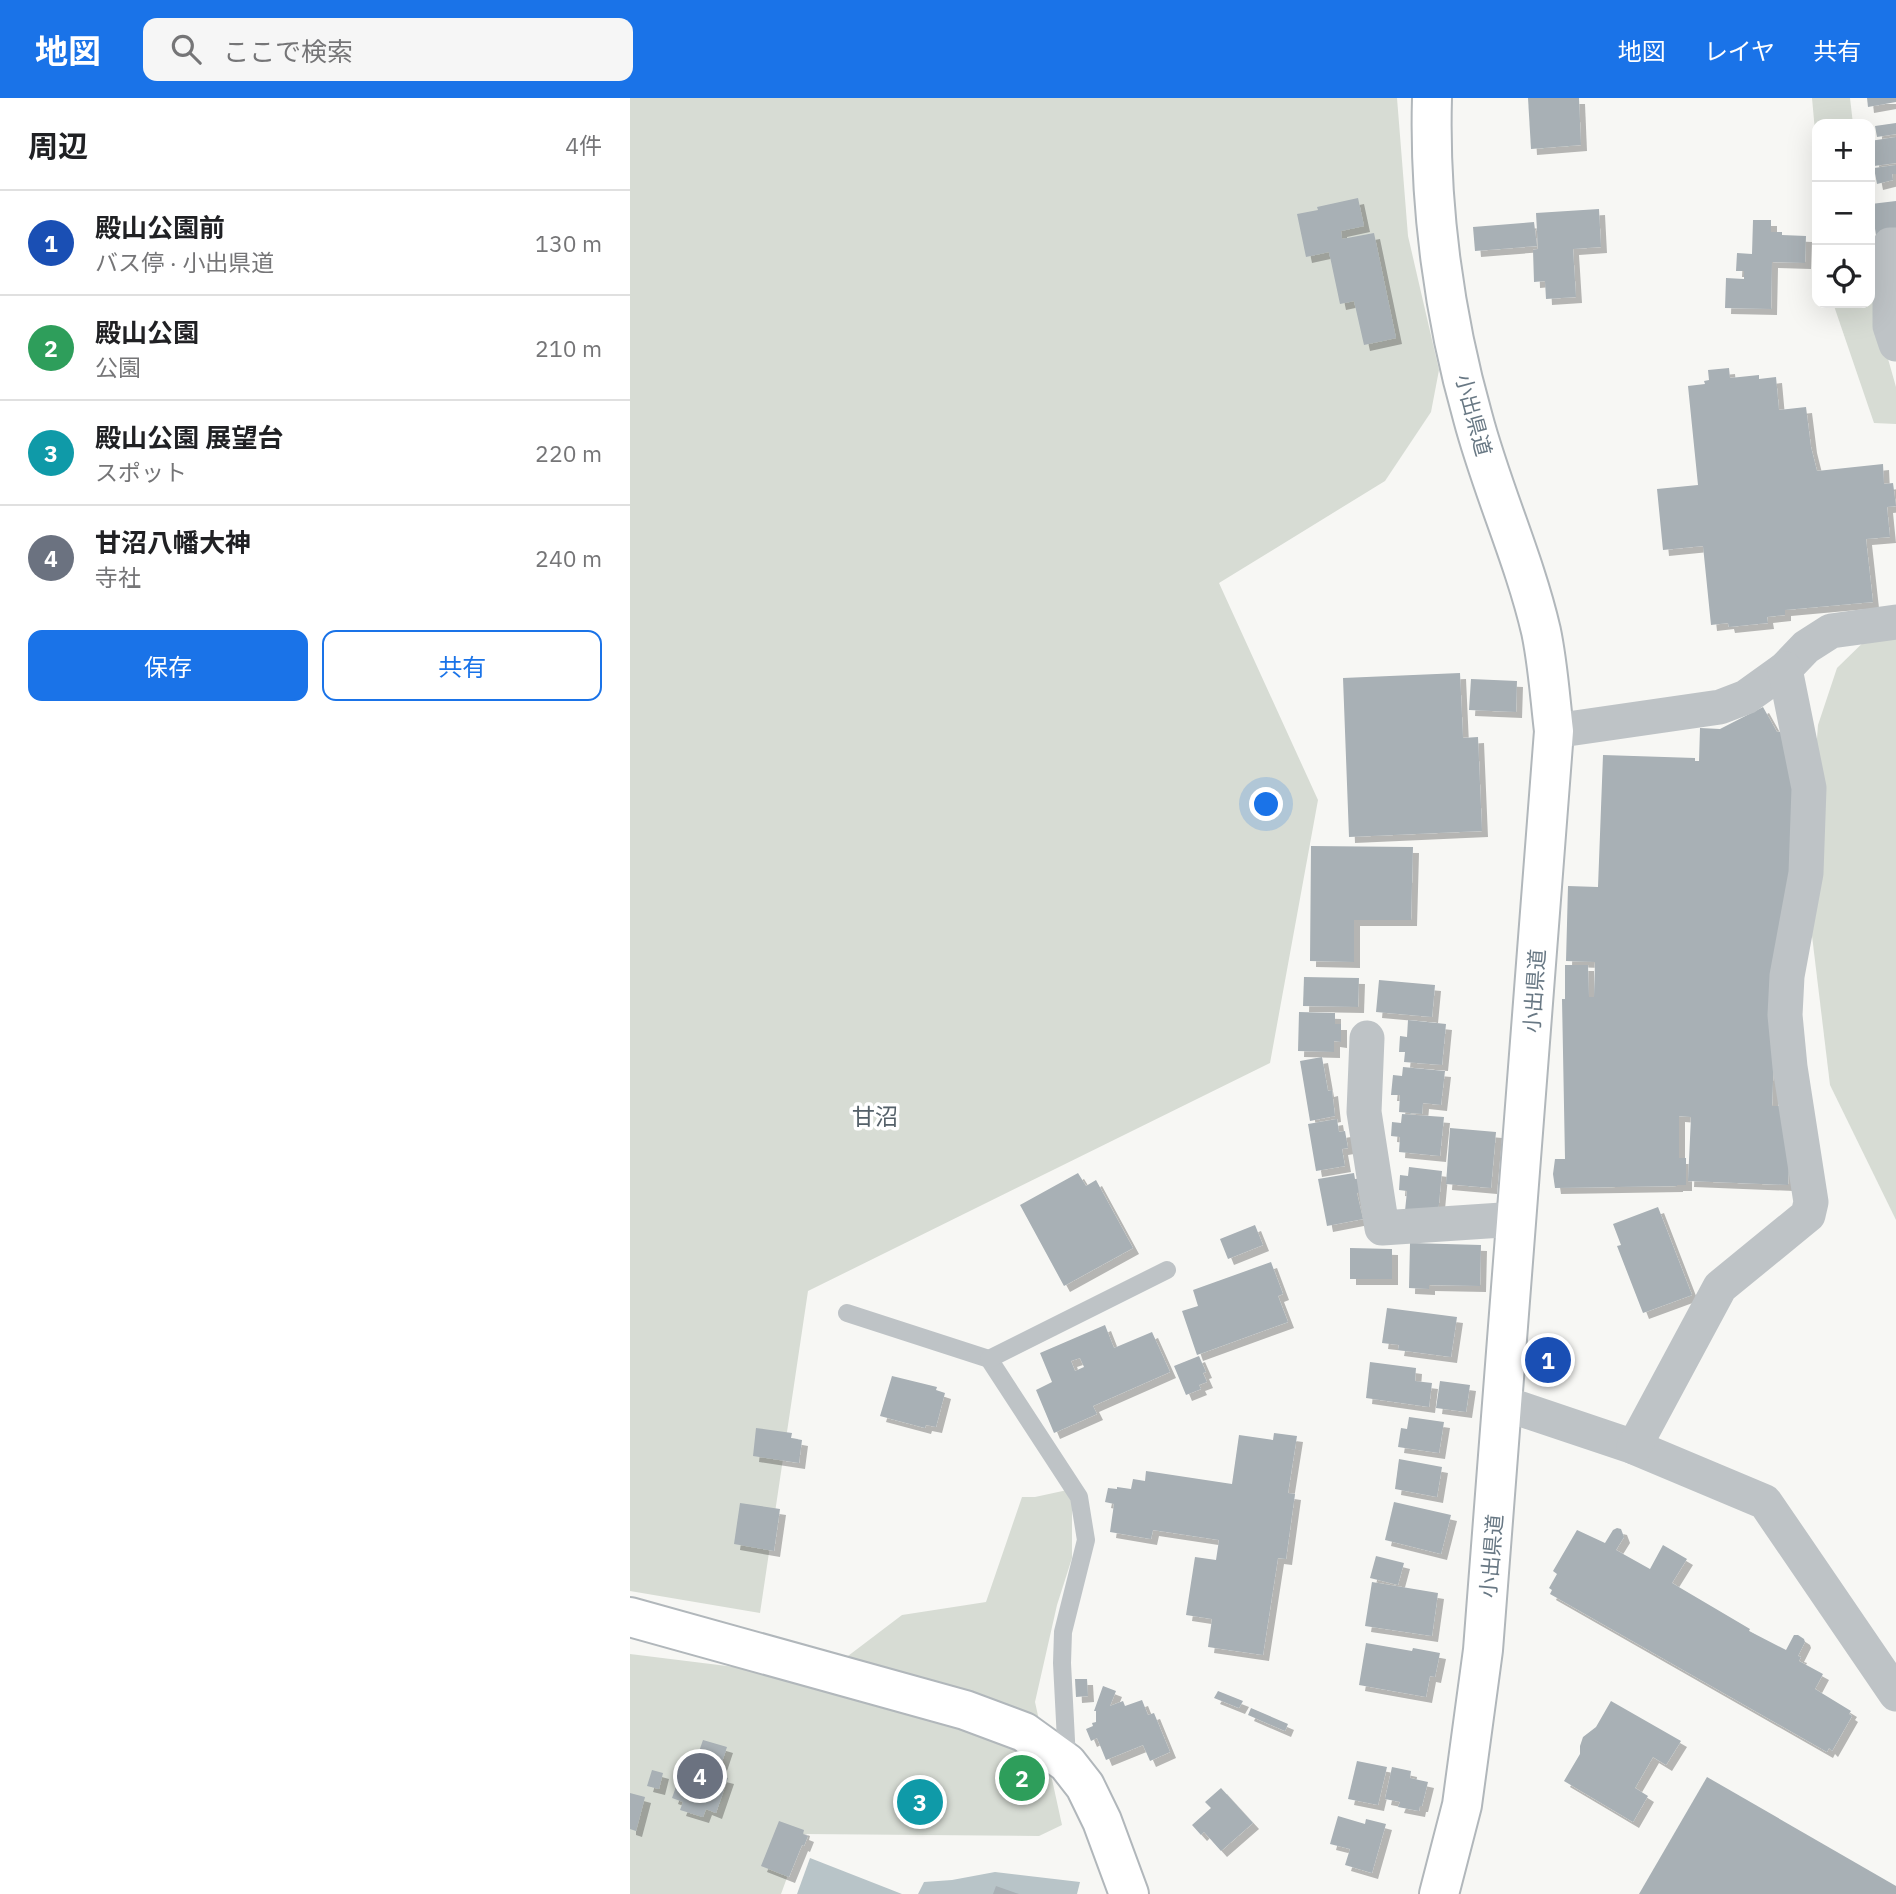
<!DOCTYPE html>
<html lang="ja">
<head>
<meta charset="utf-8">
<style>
	body { margin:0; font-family:"IBM Plex Sans","Noto Sans JP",sans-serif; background:#f6f6f6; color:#202124 }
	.controls { position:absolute; right:21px; top:21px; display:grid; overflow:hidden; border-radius:14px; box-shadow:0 7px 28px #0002 }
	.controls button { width:63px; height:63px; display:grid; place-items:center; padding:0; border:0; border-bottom:2px solid #e0e0e0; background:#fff; color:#202124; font:35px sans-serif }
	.you { position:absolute; left:637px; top:707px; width:24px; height:24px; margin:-18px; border:5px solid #fff; border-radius:50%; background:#1a73e8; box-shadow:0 0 0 10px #1a73e833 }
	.badge { display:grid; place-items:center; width:46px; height:46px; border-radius:50%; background:#1a73e8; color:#fff; font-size:23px; font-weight:700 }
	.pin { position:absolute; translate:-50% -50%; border:4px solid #fff; box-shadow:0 2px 7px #0006 }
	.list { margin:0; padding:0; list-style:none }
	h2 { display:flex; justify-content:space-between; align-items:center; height:91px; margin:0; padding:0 28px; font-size:30px }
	h2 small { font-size:23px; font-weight:400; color:#757577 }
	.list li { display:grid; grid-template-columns:46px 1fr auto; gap:21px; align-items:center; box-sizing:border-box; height:105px; padding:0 28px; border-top:2px solid #e0e0e0 }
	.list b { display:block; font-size:26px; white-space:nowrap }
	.list p { margin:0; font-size:23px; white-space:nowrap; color:#757577 }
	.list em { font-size:23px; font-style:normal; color:#757577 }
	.actions { display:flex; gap:14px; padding:21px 28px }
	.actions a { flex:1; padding:16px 0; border:2px solid #1a73e8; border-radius:14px; text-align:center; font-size:24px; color:#1a73e8 }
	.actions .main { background:#1a73e8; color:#fff }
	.icon { flex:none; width:38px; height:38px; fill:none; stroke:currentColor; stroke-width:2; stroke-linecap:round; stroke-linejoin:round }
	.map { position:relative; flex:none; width:1266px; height:1796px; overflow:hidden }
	header { display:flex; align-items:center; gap:42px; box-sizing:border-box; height:98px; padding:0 35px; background:#1a73e8; color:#fff }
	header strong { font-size:33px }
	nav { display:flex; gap:38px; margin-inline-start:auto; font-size:24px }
	.search { width:490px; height:63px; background:#f6f6f6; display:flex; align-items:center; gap:18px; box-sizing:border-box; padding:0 24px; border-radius:14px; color:#757577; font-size:26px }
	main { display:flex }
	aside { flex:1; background:#fff }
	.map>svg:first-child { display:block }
	.green { fill:#d7dcd4 }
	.water { fill:#b8c4c8 }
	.building { fill:#a8b0b5; fill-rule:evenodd; filter:url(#shadow) }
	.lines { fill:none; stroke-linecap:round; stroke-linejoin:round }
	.secondary-casing { stroke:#b1b7bb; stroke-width:42 }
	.lane { stroke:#bec3c6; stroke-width:18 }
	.street { stroke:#bec3c6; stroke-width:35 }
	.secondary { stroke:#fff; stroke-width:38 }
	.labels { text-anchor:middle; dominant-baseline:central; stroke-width:7; stroke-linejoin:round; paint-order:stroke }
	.street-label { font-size:21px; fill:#687884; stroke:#fff }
	.neighbourhood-label { font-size:23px; fill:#55616a; stroke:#fff }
</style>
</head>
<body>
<header>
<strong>地図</strong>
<div class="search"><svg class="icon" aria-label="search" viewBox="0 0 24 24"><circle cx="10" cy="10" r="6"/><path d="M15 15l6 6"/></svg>ここで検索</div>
<nav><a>地図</a><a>レイヤ</a><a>共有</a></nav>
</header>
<main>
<aside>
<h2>周辺<small>4件</small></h2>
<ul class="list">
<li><span class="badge" style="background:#1a4fb4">1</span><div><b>殿山公園前</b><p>バス停 · 小出県道</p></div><em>130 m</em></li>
<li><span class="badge" style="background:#2e9e5b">2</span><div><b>殿山公園</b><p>公園</p></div><em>210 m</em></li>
<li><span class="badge" style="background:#0f9aa8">3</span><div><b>殿山公園 展望台</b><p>スポット</p></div><em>220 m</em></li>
<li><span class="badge" style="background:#6b7280">4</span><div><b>甘沼八幡大神</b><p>寺社</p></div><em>240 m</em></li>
</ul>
<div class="actions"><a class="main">保存</a><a>共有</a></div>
</aside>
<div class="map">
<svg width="1266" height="1796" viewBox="0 0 1266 1796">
	<defs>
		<filter id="shadow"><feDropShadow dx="6" dy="6" stdDeviation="0" flood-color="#0004"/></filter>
	</defs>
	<rect width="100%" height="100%" fill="#f7f7f4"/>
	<g class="green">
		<path d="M0,0H767L778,138L809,272L801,314L755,383L589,485L688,702L640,965L178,1193L130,1515L0,1493Z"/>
		<path d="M1182,0H1220L1223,26H1187V55Z"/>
		<path d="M1240,171L1245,215L1266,289V326L1244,325L1203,205H1240Z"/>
		<path d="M1266,529V1122L1200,987L1176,788L1188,627L1207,570L1246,532Z"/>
		<path d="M442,1391V1460L427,1507L405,1604L432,1727L409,1738L173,1736L151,1796H0V1556L105,1569L185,1583L272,1517L356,1504L392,1399H405Z"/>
	</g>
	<g class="water">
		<path d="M180,1760L272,1796H167Z"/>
		<path d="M365,1774L450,1784L447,1796H288L294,1784L322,1782Z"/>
	</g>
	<g class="building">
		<path d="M898,0H949L951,47L901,51Z"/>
		<path d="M1237,0H1266V4L1238,9Z"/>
		<path d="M1266,25V36L1247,39L1245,28Z"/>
		<path d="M1266,39V65L1244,68L1240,43Z"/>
		<path d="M1266,67V76H1262L1263,82L1247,86L1244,70Z"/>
		<path d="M728,100L734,128L711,133L712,141L744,135L766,240L734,247L724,203L710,206L699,154L676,159L667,116L688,112L687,109Z"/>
		<path d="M1266,103V134L1246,137L1241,106Z"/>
		<path d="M969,111L971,149L943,151L946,199L916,201L915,183L904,184L903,152L908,151L906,115Z"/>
		<path d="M1123,122H1141V134H1152V137L1176,138L1175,165L1142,164L1141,211L1095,210L1096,180L1114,181V173H1106L1107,155L1122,156Z"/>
		<path d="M904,124L907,148L845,153L843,129Z"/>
		<path d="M1099,270L1100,280L1129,277V281L1146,279L1149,312L1176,309L1181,349L1187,373L1253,366L1254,386L1263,385L1266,408L1257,409L1260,439L1236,441L1243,504L1155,512V517L1137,519L1138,525L1099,529L1098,525L1081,527L1073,448L1033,452L1027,391L1068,387L1058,288L1075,286L1074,283L1079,282L1078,272Z"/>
		<path d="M830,575L833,640L848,639L852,733L719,739L713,580Z"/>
		<path d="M841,581L887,583L886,614L839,612Z"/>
		<path d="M1133,609L1147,634L1163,633L1173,671L1148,860L1142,1008H1157L1160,1044L1158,1087L1058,1083L1061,1019L1049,1018V1060H1056V1087H1047V1088L925,1090L923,1076L925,1061H935L932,901H935V867H958L959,899H964L965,864L936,863L938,788L968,789L973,657L1065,660V663H1069L1070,630L1090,631Z"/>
		<path d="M681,748L783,749L781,822H724V864L680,863Z"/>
		<path d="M674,879L729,880L728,909L673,908Z"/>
		<path d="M749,882L805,887L802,919L746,914Z"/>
		<path d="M669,914L705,915V926H711V944L704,943V954L668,953Z"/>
		<path d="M778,922L816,926L812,967L774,964L775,954H769L770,938L777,939Z"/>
		<path d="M692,959L698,993L702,992L705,1018L680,1023L670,963Z"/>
		<path d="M773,969L815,973L811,1007L793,1005L792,1016L769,1014L770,997H761L763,977L772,978Z"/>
		<path d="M772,1016L814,1019L810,1058L769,1054L770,1039L761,1038L762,1024L771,1025Z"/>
		<path d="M707,1021L709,1034L715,1033L718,1050L712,1051L715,1068L686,1073L678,1026Z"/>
		<path d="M820,1030L866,1034L861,1090L816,1086Z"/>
		<path d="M779,1069L812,1073L808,1116L775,1113L777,1093L769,1092L770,1077L778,1078Z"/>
		<path d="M448,1075L456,1088L466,1082L503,1150L434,1188L390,1107Z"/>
		<path d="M724,1075L725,1081L732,1080L734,1094L727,1095L733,1121L697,1128L688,1081Z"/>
		<path d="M1028,1109L1062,1197L1013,1215L987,1148L991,1147L983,1126Z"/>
		<path d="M625,1127L633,1147L598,1161L590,1141Z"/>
		<path d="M780,1145L851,1147L850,1188L799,1187V1191L779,1190Z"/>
		<path d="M720,1150L762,1151V1181H720Z"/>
		<path d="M641,1164L653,1196L648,1198L658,1224L567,1257L552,1213L568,1208L563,1192Z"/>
		<path d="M757,1210L827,1219L821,1259L768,1252L769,1247L752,1245Z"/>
		<path d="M475,1227L484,1250L522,1234L540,1274L463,1308L467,1316L424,1335L406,1292L422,1284L410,1255ZM450,1260L454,1269L445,1273L441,1263Z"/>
		<path d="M569,1258L576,1274L573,1275L577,1284L569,1287L571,1291L556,1297L544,1268Z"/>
		<path d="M740,1264L786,1270L785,1283L802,1285L799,1309L736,1300Z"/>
		<path d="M262,1278L307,1289L306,1292L315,1295L306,1329L296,1327L295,1330L250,1318Z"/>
		<path d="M810,1283L840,1287L836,1314L806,1310Z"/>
		<path d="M779,1319L814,1324L809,1355L768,1349L771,1330L777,1331Z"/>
		<path d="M126,1330L162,1335L161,1340L172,1342L169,1365L123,1358Z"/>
		<path d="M644,1335L667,1338L658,1395L665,1396L656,1461L648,1460L633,1557L578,1549L582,1521L556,1517L565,1459L586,1462L589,1442L523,1432L521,1441L480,1434L484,1406L475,1404L478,1390L487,1391V1389L501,1391L503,1381L515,1383L516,1373L602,1386L609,1337L643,1342Z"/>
		<path d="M769,1361L812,1369L807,1399L765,1391Z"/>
		<path d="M764,1404L821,1417L811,1456L755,1442Z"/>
		<path d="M110,1405L150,1411L144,1453L104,1446Z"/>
		<path d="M987,1430L991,1431L994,1439L986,1452L1020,1471L1033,1447L1057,1461L1042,1485L1120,1531L1119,1533L1156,1552L1164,1537H1168L1174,1541L1175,1544L1168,1558L1171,1559L1169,1563L1193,1576L1185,1591L1221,1613L1219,1616L1222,1618L1202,1653L1199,1650L1197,1654L920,1496L922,1492L919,1490L927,1476L923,1473L947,1432L975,1445L983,1432Z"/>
		<path d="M746,1458L774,1465L768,1487L740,1480Z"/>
		<path d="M742,1484L808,1495L802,1538L735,1528Z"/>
		<path d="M736,1545L782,1553L783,1550L810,1555L805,1579L800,1578L796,1599L729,1587Z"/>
		<path d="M445,1581H457L458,1598L446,1599Z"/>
		<path d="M473,1588L486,1593L480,1608L493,1603L495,1608L512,1602L518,1617L524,1615L540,1654L520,1663L513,1647L476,1662L467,1640L461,1643L456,1631L463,1628L462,1625L466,1624V1613H464Z"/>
		<path d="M588,1593L613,1603L609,1610L584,1600Z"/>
		<path d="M981,1603L1051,1643L1036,1667L1023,1659L1005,1690L1018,1698L1003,1724L934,1683L950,1656V1648L953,1639L966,1629Z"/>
		<path d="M621,1610L658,1626L655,1633L618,1617Z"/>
		<path d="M73,1642L97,1649L90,1670L85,1668L82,1676L98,1680L86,1715L76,1711L73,1719L50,1712L53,1704L42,1700L54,1666L70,1671L72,1664L66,1662Z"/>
		<path d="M727,1663L757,1669L748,1707L718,1701Z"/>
		<path d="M762,1669L781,1673L780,1680L798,1684L792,1708H790L789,1713L768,1709L770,1704L755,1701Z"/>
		<path d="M22,1672L33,1675L29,1691L17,1688Z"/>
		<path d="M1077,1679L1266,1788V1796H1009Z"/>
		<path d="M591,1690L623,1725L591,1753L574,1734L571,1737L562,1727L581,1710L575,1704Z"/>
		<path d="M0,1695L15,1699L6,1733L0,1731Z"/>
		<path d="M708,1718L735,1726L736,1721L756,1726L742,1775L715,1767L720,1751L700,1746Z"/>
		<path d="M149,1723L174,1732L173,1736L178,1738L174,1748L172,1747L159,1779L131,1768Z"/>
		<path d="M366,1788L389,1796H363Z"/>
	</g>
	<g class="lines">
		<defs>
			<g id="secondary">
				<path d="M802,0C799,106 814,218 843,320C862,392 894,460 911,533C918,566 920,600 924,633L853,1552L832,1707L809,1796"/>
				<path d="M0,1519L335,1612L394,1634L437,1665L455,1688L472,1723L499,1796"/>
			</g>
		</defs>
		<use href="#secondary" class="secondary-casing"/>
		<g class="lane">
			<path d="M217,1215L359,1261L449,1399L456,1442L433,1534L432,1565L437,1662"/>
			<path d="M359,1261L537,1172"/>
		</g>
		<g class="street">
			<path d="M1266,147H1260V228L1266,246"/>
			<path d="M924,633L1090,609L1116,599L1155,571L1176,549L1201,533L1266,524"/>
			<path d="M737,940L734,1014L752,1130L887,1121"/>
			<path d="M873,1305L1004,1349L1135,1404L1266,1596"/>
			<path d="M1004,1349L1090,1189L1178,1117L1181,1104L1160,969L1155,917L1157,878L1176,775L1179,690L1155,571"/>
		</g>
		<use href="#secondary" class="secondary"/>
	</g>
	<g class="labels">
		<g class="street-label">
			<text transform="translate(844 317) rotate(75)">小出県道</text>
			<text transform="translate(904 893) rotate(-86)">小出県道</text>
			<text transform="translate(861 1458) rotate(-85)">小出県道</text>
		</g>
		<g class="neighbourhood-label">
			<text x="245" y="1018">甘沼</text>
		</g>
	</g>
</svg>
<div class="controls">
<button>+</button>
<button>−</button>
<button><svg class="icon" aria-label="locate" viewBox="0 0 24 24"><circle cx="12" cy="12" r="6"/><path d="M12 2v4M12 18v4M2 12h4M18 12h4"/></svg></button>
</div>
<div class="you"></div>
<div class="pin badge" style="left:918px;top:1262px;background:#1a4fb4">1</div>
<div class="pin badge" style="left:392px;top:1680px;background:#2e9e5b">2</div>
<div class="pin badge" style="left:290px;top:1704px;background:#0f9aa8">3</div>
<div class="pin badge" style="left:70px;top:1678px;background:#6b7280">4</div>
</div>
</main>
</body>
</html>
